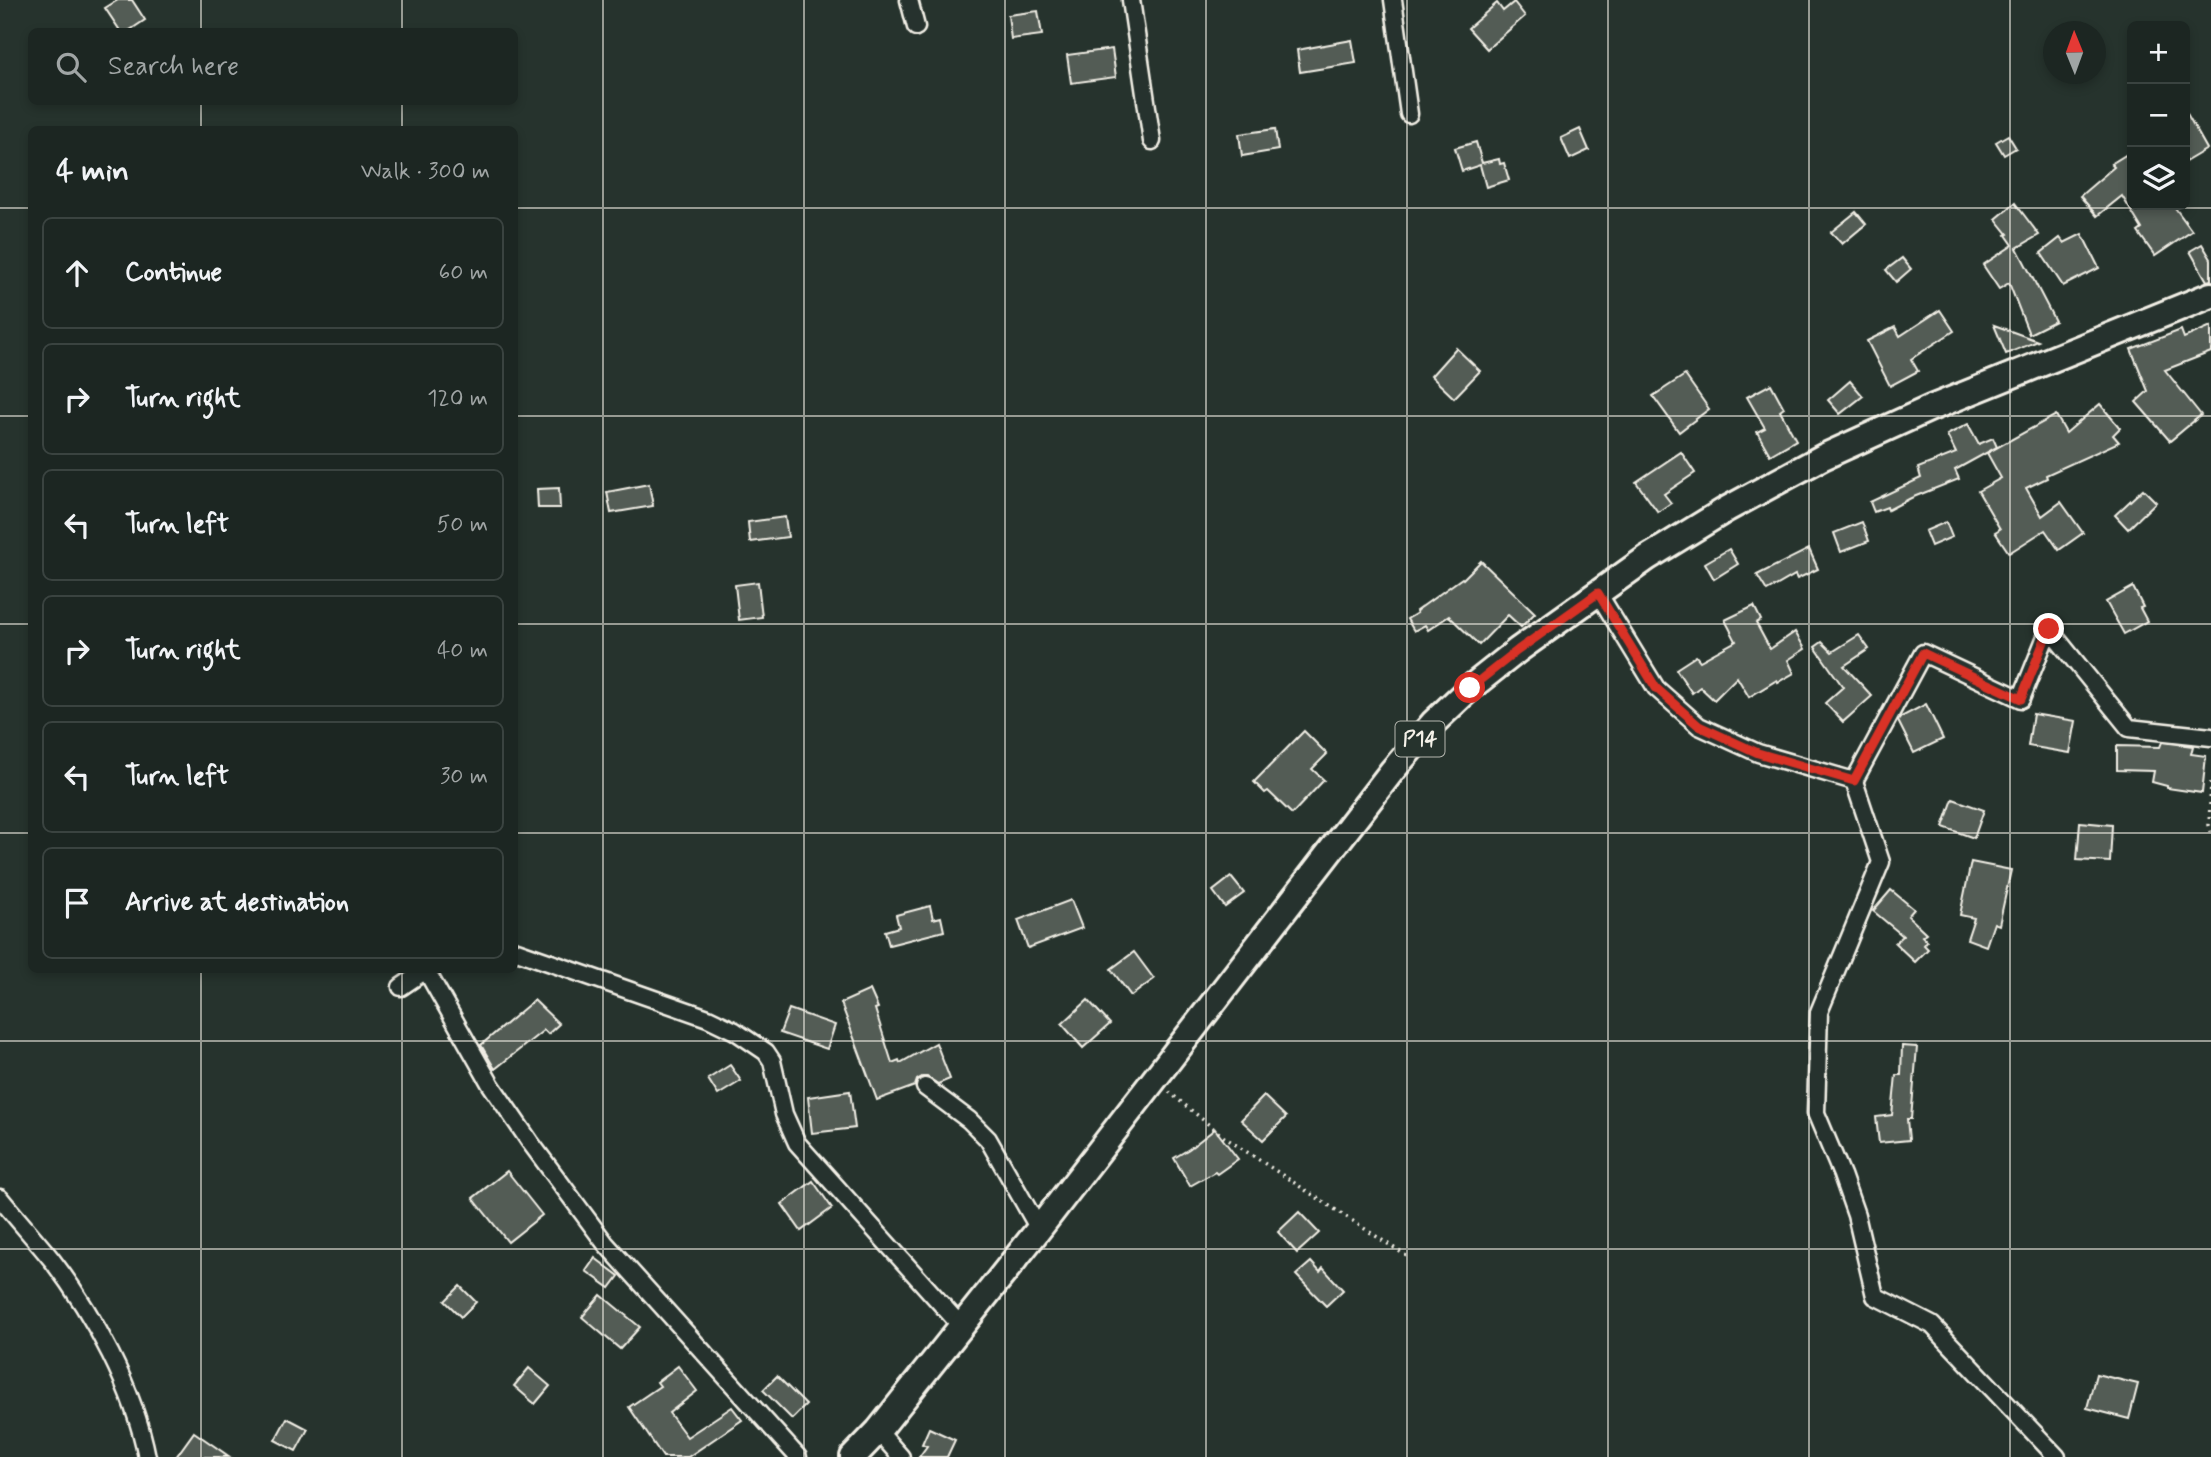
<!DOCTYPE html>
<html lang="en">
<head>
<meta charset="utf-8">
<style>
	body { margin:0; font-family:Mynerve,sans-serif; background:#252e2a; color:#f1f3f6 }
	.controls { position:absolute; right:21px; top:21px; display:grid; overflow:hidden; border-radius:10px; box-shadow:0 4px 10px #0003 }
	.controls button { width:63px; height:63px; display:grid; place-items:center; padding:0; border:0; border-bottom:2px solid #3a4340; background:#1c2622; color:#f1f3f6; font:35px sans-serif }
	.compass { position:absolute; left:2043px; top:21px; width:63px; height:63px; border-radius:50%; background:#1c2622; box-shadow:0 4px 10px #0003; rotate:359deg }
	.stop { position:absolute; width:21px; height:21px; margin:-16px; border:5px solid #d93025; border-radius:50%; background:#fff }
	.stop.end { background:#d93025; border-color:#fff; box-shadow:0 2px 7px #0008 }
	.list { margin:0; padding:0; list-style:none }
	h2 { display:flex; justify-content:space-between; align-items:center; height:91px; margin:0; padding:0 28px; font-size:30px }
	h2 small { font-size:23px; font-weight:400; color:#a0a5a5 }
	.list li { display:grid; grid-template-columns:46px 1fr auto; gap:21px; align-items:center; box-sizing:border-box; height:112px; margin:0 14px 14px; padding:0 14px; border:2px solid #3a4340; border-radius:10px }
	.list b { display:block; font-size:26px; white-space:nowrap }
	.list em { font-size:23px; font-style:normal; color:#a0a5a5 }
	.icon { flex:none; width:38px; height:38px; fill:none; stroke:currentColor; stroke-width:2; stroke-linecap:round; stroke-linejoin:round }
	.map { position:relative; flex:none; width:2211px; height:1457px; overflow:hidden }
	.search { position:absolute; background:#1c2622; box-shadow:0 4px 10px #0003; left:28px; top:28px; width:490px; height:77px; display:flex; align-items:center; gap:18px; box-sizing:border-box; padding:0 24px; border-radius:10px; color:#a0a5a5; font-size:26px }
	.panel { position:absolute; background:#1c2622; box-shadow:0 4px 10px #0003; left:28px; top:126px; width:490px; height:847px; border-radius:10px }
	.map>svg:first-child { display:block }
	.building { fill:#525c55; stroke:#f4f1e8; stroke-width:2 }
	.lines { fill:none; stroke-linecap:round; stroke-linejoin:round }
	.minor-casing { stroke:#f4f1e8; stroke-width:21 }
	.primary-casing { stroke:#f4f1e8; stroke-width:30 }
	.path { stroke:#f4f1e8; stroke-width:3.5; stroke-dasharray:2 5; stroke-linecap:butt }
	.minor { stroke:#26332d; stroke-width:16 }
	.primary { stroke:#26332d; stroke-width:24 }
	.route { stroke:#d93025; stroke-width:9 }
	.grid { fill:none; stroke:#f4f1e8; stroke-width:2; stroke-opacity:0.55 }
	.labels { text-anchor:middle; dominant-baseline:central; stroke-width:6; stroke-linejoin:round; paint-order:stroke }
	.shield { fill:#26332d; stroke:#b6b8b0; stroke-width:2 }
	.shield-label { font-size:21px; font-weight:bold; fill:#f4f1e8 }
</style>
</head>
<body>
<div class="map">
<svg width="2211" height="1457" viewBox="0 0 2211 1457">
	<rect width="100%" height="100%" fill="#26332d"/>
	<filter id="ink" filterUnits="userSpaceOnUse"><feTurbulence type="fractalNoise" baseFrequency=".0143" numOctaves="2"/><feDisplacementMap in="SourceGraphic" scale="14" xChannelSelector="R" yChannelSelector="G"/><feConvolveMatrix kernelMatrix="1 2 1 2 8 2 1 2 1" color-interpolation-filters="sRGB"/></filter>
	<g filter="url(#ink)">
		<g class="building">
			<path d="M118,0H132L145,20L127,32H121L105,8Z"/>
			<path d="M1514,2L1525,16L1487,49L1468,28L1497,3L1503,11Z"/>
			<path d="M1038,11L1042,35L1011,39L1008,15Z"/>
			<path d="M1352,40L1356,63L1300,72L1297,50Z"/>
			<path d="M1112,49L1116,77L1071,83L1067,55Z"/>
			<path d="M2185,110L2207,149L2185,162Z"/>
			<path d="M1275,129L1278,150L1242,156L1239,134Z"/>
			<path d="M1580,129L1589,150L1570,159L1561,138Z"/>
			<path d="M2008,135L2016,148L2004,155L1996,142Z"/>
			<path d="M1476,142L1482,163L1499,159L1500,164L1504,163L1509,180L1486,187L1480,165L1462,171L1455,148Z"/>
			<path d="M2132,151V205H2173L2192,231L2155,256L2138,232L2142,229L2122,196L2097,216L2080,196L2114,167L2111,164Z"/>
			<path d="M2015,203L2039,235L2017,248L2055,321L2029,334L2009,283L1999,289L1983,265L2013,245L2006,235L2008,234L1996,219Z"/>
			<path d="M1856,212L1866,224L1842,244L1831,232Z"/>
			<path d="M2082,234L2099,268L2063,286L2041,253L2060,238L2064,243Z"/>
			<path d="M2202,244L2211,259V280L2207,281L2190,251Z"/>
			<path d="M1902,258L1911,269L1896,282L1886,270Z"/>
			<path d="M1940,310L1954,331L1911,359L1918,371L1890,386L1867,341L1895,327L1900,336Z"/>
			<path d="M1994,325L2038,341L2006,354Z"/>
			<path d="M2211,326V352L2165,370L2201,415L2170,441L2136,402L2148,391L2131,349L2181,330L2184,338Z"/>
			<path d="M1456,348L1480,371L1454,398L1431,376Z"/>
			<path d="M1685,375L1709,409L1679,432L1653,396Z"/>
			<path d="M1850,381L1863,396L1840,414L1828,400Z"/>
			<path d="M1771,384L1784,408L1780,411L1796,440L1770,455L1757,432L1765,428L1747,397Z"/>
			<path d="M2100,404L2120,428L2113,435L2119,442L2046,475L2047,478L2026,488L2042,516L2061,502L2083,533L2059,550L2045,530L2009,553L1995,532L2000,529L1978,491L2001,478L1987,453L2056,415L2066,433Z"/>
			<path d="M1968,424L1979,444L1993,438L1997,447L1955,470L1959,479L1911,498L1888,510L1887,507L1874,512L1870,502L1921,478L1918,468L1956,453L1947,435Z"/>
			<path d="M1681,452L1695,473L1664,494L1671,503L1658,512L1636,482Z"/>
			<path d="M649,484L653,506L611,513L607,492Z"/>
			<path d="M559,488L560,508H538L537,489Z"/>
			<path d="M2143,489L2156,502L2128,529L2115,515Z"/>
			<path d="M785,517L788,537L750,542L748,522Z"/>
			<path d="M1862,522L1869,541L1841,552L1834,533Z"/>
			<path d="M1946,522L1952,537L1931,546L1925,531Z"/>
			<path d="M1729,549L1738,564L1714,579L1705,563Z"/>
			<path d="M1809,549L1818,569L1797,579L1795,575L1767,591L1757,575Z"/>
			<path d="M1481,561L1535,613L1521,627L1508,615L1479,645L1449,616L1428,630L1425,625L1414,631L1407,619L1417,613L1416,611L1462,578L1463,579Z"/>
			<path d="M758,582L762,617L739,620L735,585Z"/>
			<path d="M2133,587L2143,607L2140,608L2147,621L2124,634L2106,602Z"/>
			<path d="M1754,606L1761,620L1756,623L1770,649L1795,632L1805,649L1788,660L1794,673L1778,682L1777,680L1749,697L1737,677L1714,700L1700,687L1692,693L1676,669L1696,656L1700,661L1736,641L1725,620Z"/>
			<path d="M1859,635L1869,649L1844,666L1872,696L1843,722L1825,703L1843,687L1815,647L1822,642L1832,652Z"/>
			<path d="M1926,704L1943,739L1914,753L1898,721L1901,717Z"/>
			<path d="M2033,714L2076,721L2070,753L2028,746Z"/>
			<path d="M1304,731L1327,754L1312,769L1324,780L1292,814L1268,791L1265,793L1254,782Z"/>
			<path d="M2162,742L2193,746L2191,754L2206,756L2202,793L2167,788V786L2152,782L2154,771L2117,770V746L2160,747Z"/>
			<path d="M1953,799L1984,810L1974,838L1943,827Z"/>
			<path d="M2080,822L2112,825L2110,862L2077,860Z"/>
			<path d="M1971,862L2011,870L1999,925L1994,923L1986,946L1967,939L1974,918L1960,915Z"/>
			<path d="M1231,877L1244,893L1225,907L1213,891Z"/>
			<path d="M1891,890L1914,909L1908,916L1926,933L1922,936L1927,941L1924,945L1928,949L1915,962L1895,943L1903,936L1873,911Z"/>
			<path d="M1071,900L1082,928L1028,948L1018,920Z"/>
			<path d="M930,906L933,919L941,917L944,931L889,945L885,931L899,927L896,915Z"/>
			<path d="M1134,952L1154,979L1131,996L1111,969Z"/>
			<path d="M870,990L878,1008L875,1009L892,1063L899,1060L900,1063L936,1043L950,1079L938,1084L927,1077H922L917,1080L915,1086L877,1100L841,1003Z"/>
			<path d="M534,1000L559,1024L548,1034L544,1030L495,1069L481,1045Z"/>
			<path d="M1088,1000L1110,1024L1083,1048L1062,1024Z"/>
			<path d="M789,1009L835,1025L827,1049L780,1033Z"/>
			<path d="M1902,1046L1917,1047L1911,1119H1907L1909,1140L1879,1143L1876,1117L1892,1115L1896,1075H1901Z"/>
			<path d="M730,1065L741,1081L718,1095L708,1079Z"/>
			<path d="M850,1091L855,1128L812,1133L808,1097Z"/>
			<path d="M1264,1096L1286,1117L1263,1140L1241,1120Z"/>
			<path d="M1215,1129L1238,1159L1217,1174L1215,1172L1190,1186L1174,1158L1189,1149Z"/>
			<path d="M507,1171L542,1215L508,1242L473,1198Z"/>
			<path d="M813,1181L832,1208L801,1231L782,1204Z"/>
			<path d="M1299,1212L1319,1233L1297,1253L1278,1232Z"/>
			<path d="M595,1258L619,1276L610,1288L586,1271Z"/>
			<path d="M1311,1262L1320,1272L1323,1268L1343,1290L1326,1306L1296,1275Z"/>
			<path d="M460,1286L476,1302L461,1317L445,1301Z"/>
			<path d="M601,1295L640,1327L620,1349L582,1317Z"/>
			<path d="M678,1366L697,1391L669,1413L687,1437L732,1407L742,1420L688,1457H663L629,1407L660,1386L657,1382Z"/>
			<path d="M529,1368L550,1386L535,1404L514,1386Z"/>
			<path d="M2096,1374L2138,1384L2129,1419L2087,1408Z"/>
			<path d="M777,1376L806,1405L792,1419L763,1390Z"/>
			<path d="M287,1418L308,1429L296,1451L275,1440Z"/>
			<path d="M929,1428L955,1440L947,1457H919L927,1446L922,1444Z"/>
			<path d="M194,1432L230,1457H176Z"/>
		</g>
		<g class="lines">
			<defs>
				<g id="minor">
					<path d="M909,0L916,27"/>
					<path d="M1131,0L1152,141"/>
					<path d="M1393,0L1409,114"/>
					<path d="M1598,593L1656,688L1699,726L1758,753L1854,781L1923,653L2021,699L2049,629L2129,728L2211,737"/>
					<path d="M1854,781L1881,862L1819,1012L1816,1113L1842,1175L1856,1215L1875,1296L1932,1325L2057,1457"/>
					<path d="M514,950L708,1018L735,1031L766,1052L772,1061L784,1114L797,1143L961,1326"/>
					<path d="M401,987L426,970L491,1085L530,1142L605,1243L798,1457"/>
					<path d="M925,1087L969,1120L988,1139L1039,1229"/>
					<path d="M0,1198C17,1219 35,1239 52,1260C94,1315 134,1389 147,1457"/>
					<path d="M878,1431L901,1457"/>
				</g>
				<path id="primary" d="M853,1457L878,1431L1039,1229L1392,771L1433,723L1470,688L1518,650L1647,558L1727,509L1823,457L1931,408L2211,295"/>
			</defs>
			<use href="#minor" class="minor-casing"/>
			<use href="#primary" class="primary-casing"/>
			<g class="path">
				<path d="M2211,782L2209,825L2211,832"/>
				<path d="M1169,1092L1224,1137L1408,1257"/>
			</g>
			<use href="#minor" class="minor"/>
			<use href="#primary" class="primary"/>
		</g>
	</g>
	<g class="lines" filter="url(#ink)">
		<path class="route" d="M1470,688L1518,650L1598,593L1656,688L1699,726L1758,753L1854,781L1923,653L2021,699L2049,629"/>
	</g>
	<path class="grid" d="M201,0V32M402,0V32M603,0V1457M804,0V1457M1005,0V1457M1206,0V1457M1407,0V1457M1608,0V1457M1809,0V1457M2010,0V1457M201,102V130M402,102V130M0,208H32M514,208H2211M0,416H32M514,416H2211M0,624H32M514,624H2211M0,833H32M514,833H2211M201,970V1457M402,970V1457M0,1041H2211M0,1249H2211"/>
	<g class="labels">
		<rect class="shield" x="1395.5" y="721.5" width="49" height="35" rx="5"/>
		<g class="shield-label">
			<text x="1420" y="739">P14</text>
		</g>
	</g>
</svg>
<div class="controls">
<button>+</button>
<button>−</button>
<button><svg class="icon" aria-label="layers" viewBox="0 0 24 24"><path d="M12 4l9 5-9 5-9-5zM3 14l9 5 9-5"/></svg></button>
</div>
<svg class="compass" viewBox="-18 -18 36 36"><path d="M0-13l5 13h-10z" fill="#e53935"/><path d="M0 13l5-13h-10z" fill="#a0a5a5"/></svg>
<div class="stop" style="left:1470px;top:688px"></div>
<div class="stop end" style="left:2049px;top:629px"></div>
<div class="search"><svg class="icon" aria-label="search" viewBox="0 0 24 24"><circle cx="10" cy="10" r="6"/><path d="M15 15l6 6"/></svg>Search here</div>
<section class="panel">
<h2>4 min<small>Walk · 300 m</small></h2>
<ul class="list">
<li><svg class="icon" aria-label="ahead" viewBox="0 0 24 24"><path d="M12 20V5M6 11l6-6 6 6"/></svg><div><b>Continue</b></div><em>60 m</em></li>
<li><svg class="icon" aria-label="right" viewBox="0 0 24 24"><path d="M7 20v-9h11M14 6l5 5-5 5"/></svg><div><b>Turn right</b></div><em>120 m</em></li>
<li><svg class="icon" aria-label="left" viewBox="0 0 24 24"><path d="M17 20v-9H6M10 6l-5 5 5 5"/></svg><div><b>Turn left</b></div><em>50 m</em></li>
<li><svg class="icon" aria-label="right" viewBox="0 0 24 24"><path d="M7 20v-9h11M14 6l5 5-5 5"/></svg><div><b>Turn right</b></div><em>40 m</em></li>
<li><svg class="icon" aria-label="left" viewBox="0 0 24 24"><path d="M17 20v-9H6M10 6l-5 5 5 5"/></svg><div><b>Turn left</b></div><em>30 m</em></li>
<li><svg class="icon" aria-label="arrive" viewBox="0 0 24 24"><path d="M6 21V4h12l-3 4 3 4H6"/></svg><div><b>Arrive at destination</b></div></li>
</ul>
</section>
</div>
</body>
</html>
